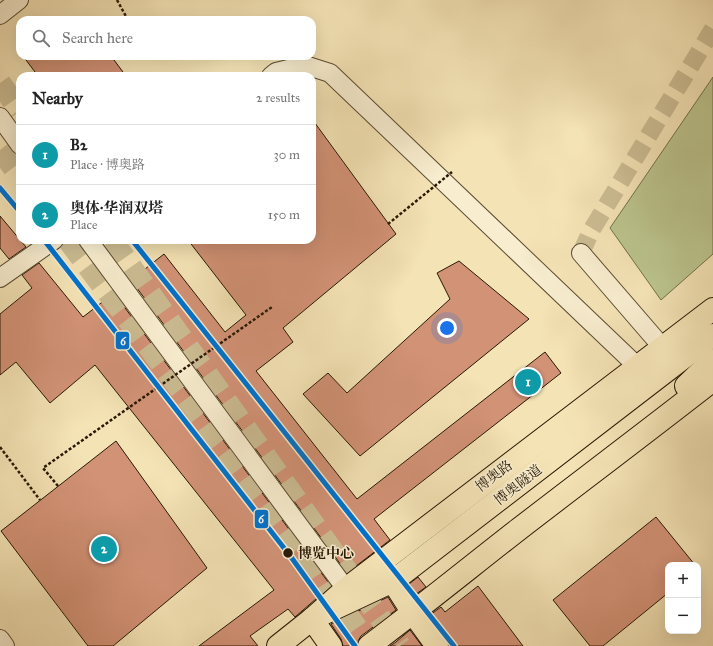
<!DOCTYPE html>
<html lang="en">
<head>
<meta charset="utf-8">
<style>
	body { margin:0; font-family:"IM FELL Great Primer","Noto Serif SC",serif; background:#f6f6f6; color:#222 }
	.controls { position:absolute; right:12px; bottom:12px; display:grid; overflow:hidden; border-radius:8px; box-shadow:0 4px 16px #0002 }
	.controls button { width:36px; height:36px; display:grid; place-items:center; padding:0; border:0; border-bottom:1px solid #e0e0e0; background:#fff; color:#222; font:20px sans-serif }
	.you { position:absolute; left:447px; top:328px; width:14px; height:14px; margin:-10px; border:3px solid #fff; border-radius:50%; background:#1a73e8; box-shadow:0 0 0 6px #1a73e833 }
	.badge { display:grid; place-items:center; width:26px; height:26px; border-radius:50%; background:#2563eb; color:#fff; font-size:13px; font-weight:700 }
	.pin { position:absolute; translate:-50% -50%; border:2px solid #fff; box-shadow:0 1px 4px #0006 }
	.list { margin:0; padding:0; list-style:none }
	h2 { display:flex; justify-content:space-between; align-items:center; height:52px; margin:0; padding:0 16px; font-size:17px }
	h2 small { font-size:13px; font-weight:400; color:#767676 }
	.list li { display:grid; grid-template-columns:26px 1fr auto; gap:12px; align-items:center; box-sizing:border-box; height:60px; padding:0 16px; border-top:1px solid #e0e0e0 }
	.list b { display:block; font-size:15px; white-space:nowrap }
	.list p { margin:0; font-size:13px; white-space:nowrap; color:#767676 }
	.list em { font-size:13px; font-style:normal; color:#767676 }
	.icon { flex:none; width:22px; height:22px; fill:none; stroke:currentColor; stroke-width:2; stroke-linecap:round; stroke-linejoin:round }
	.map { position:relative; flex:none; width:713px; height:646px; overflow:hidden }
	.search { position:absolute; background:#fff; box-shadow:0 4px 16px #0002; left:16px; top:16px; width:300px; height:44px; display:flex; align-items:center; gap:10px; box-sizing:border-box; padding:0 14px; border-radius:12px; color:#767676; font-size:15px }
	.panel { position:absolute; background:#fff; box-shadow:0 4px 16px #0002; left:16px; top:72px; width:300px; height:172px; border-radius:12px }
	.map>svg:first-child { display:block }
	.green { fill:#bbc48d; stroke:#726e49 }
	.building { fill:#d29276; stroke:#281905 }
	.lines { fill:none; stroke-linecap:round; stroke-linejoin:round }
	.minor-tunnel { stroke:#cbbb92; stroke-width:18; stroke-dasharray:18 9; stroke-linecap:butt }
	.major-tunnel { stroke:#cbbb92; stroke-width:22; stroke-dasharray:22 11; stroke-linecap:butt }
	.minor-casing { stroke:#5b4c31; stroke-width:20 }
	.major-casing { stroke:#281905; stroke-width:24 }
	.path { stroke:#281905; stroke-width:2.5; stroke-dasharray:3 2; stroke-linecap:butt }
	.minor { stroke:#f8edcf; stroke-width:18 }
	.major { stroke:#f4e3b5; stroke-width:22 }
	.path-bridge { stroke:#281905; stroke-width:2.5; stroke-dasharray:3 2; stroke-linecap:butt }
	.metro-1-casing { stroke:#f8edcf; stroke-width:8 }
	.metro-1 { stroke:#0072ce; stroke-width:5 }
	.stop-dot { fill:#281905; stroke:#f8edcf; stroke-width:1.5 }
	.labels { text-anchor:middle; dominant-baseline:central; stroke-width:3; stroke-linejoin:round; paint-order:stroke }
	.street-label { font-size:14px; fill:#281905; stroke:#f8edcf }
	.stop-label { font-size:14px; font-weight:bold; fill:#281905; stroke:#f8edcf; text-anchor:start }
	.line-badge { stroke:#f8edcf; stroke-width:1.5 }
	.badge-label { font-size:11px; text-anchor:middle; font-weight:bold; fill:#fff }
</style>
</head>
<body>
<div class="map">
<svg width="713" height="646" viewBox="0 0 713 646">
	<rect width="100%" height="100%" fill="#f4e3b5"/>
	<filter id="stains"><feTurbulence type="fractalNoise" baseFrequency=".005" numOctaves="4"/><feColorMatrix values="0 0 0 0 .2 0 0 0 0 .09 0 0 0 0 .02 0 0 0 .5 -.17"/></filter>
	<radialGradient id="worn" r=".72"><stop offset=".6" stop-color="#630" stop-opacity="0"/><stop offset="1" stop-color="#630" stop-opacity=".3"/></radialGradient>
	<path class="green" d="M713,77V254L661,300L610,228Z"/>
	<g class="building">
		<path d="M23,56H111L126,76H38Z"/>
		<path d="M312,119L396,234L283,328L293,342L256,371L357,499L545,352L561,373L374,519L390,540L347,573L131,280L164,254L225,332L246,315L188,240H312Z"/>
		<path d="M0,216L26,247L9,259L0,248Z"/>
		<path d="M459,261L529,319L360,456L303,394L328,373L347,393L450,299L437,273Z"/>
		<path d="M39,263L83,317L114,293L331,586L295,617L288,609L250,636L258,646H199L274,590L95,365L50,403L16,362L0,375V314L32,288L22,275Z"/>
		<path d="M116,441L207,568L113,646H88L1,531Z"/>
		<path d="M656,517L695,565H668V593L603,646H590L553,600Z"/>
		<path d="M418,577L426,587L416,594L409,584Z"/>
		<path d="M478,586L523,646H449L447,639L430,615L441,607L445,612Z"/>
		<path d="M388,597L396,610L361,636L358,641L357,646H343L341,639L331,624Z"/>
		<path d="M410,630L422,646H390L396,642Z"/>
	</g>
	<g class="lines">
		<path class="minor-tunnel" d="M581,253L591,231L713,29"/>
		<g class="major-tunnel">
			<path d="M0,83L20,111"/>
			<path d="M0,150L20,176"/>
			<path d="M68,240L316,569L369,646"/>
			<path d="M112,240L400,646"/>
		</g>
		<defs>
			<g id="minor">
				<path d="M0,15L19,0"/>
				<path d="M271,76L276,72L305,65L330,73L638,367"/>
				<path d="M0,117L20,145"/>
				<path d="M88,240L346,589"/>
				<path d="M581,253L663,348"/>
				<path d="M0,278L54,240"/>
				<path d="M0,639L5,646"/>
			</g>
			<g id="major">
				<path d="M686,386L713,360"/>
				<path d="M385,569L413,613L437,646"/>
				<path d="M278,646L312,619L346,589L713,309"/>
				<path d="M331,646L312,619L393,581L713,335"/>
				<path d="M369,646C420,608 469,568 519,529C584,479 649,430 713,380"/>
			</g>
		</defs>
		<use href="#minor" class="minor-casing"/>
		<use href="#major" class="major-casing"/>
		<g class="path">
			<path d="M117,0L128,20"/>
			<path d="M0,447L40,500"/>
		</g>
		<use href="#minor" class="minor"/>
		<use href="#major" class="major"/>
		<g class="path-bridge">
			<path d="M388,224L452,172"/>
			<path d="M58,486L43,468L272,307"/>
		</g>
		<defs>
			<g id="metro-1">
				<path d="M0,188L20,212"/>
				<path d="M44,240L291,557L355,646"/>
				<path d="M132,240L454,646"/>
			</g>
		</defs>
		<use href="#metro-1" class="metro-1-casing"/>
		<use href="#metro-1" class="metro-1"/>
	</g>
	<circle class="stop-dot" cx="288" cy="553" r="5.5"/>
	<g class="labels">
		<g class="street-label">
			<text transform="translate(494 476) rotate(-37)">博奥路</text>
			<text transform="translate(518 485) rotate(-38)">博奥隧道</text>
		</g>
		<g class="stop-label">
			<text x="298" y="553">博览中心</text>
		</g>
	</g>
	<g class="line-badge">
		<rect x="115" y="331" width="15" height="19" rx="4" fill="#0072ce"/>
		<rect x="254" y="509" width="15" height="20" rx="4" fill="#0072ce"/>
	</g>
	<g class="badge-label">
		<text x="123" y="345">6</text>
		<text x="261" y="523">6</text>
	</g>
	<rect width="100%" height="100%" filter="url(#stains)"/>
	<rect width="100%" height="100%" fill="url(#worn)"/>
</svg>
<div class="controls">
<button>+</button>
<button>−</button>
</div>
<div class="you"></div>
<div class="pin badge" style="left:528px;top:382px;background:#0f9aa8">1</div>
<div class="pin badge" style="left:104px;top:549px;background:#0f9aa8">2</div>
<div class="search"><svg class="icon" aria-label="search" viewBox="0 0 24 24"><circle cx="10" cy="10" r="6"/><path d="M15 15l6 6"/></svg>Search here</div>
<section class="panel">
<h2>Nearby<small>2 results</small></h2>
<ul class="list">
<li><span class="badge" style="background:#0f9aa8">1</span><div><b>B2</b><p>Place · 博奥路</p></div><em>30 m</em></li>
<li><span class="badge" style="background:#0f9aa8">2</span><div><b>奥体·华润双塔</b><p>Place</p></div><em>150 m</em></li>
</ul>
</section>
</div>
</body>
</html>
